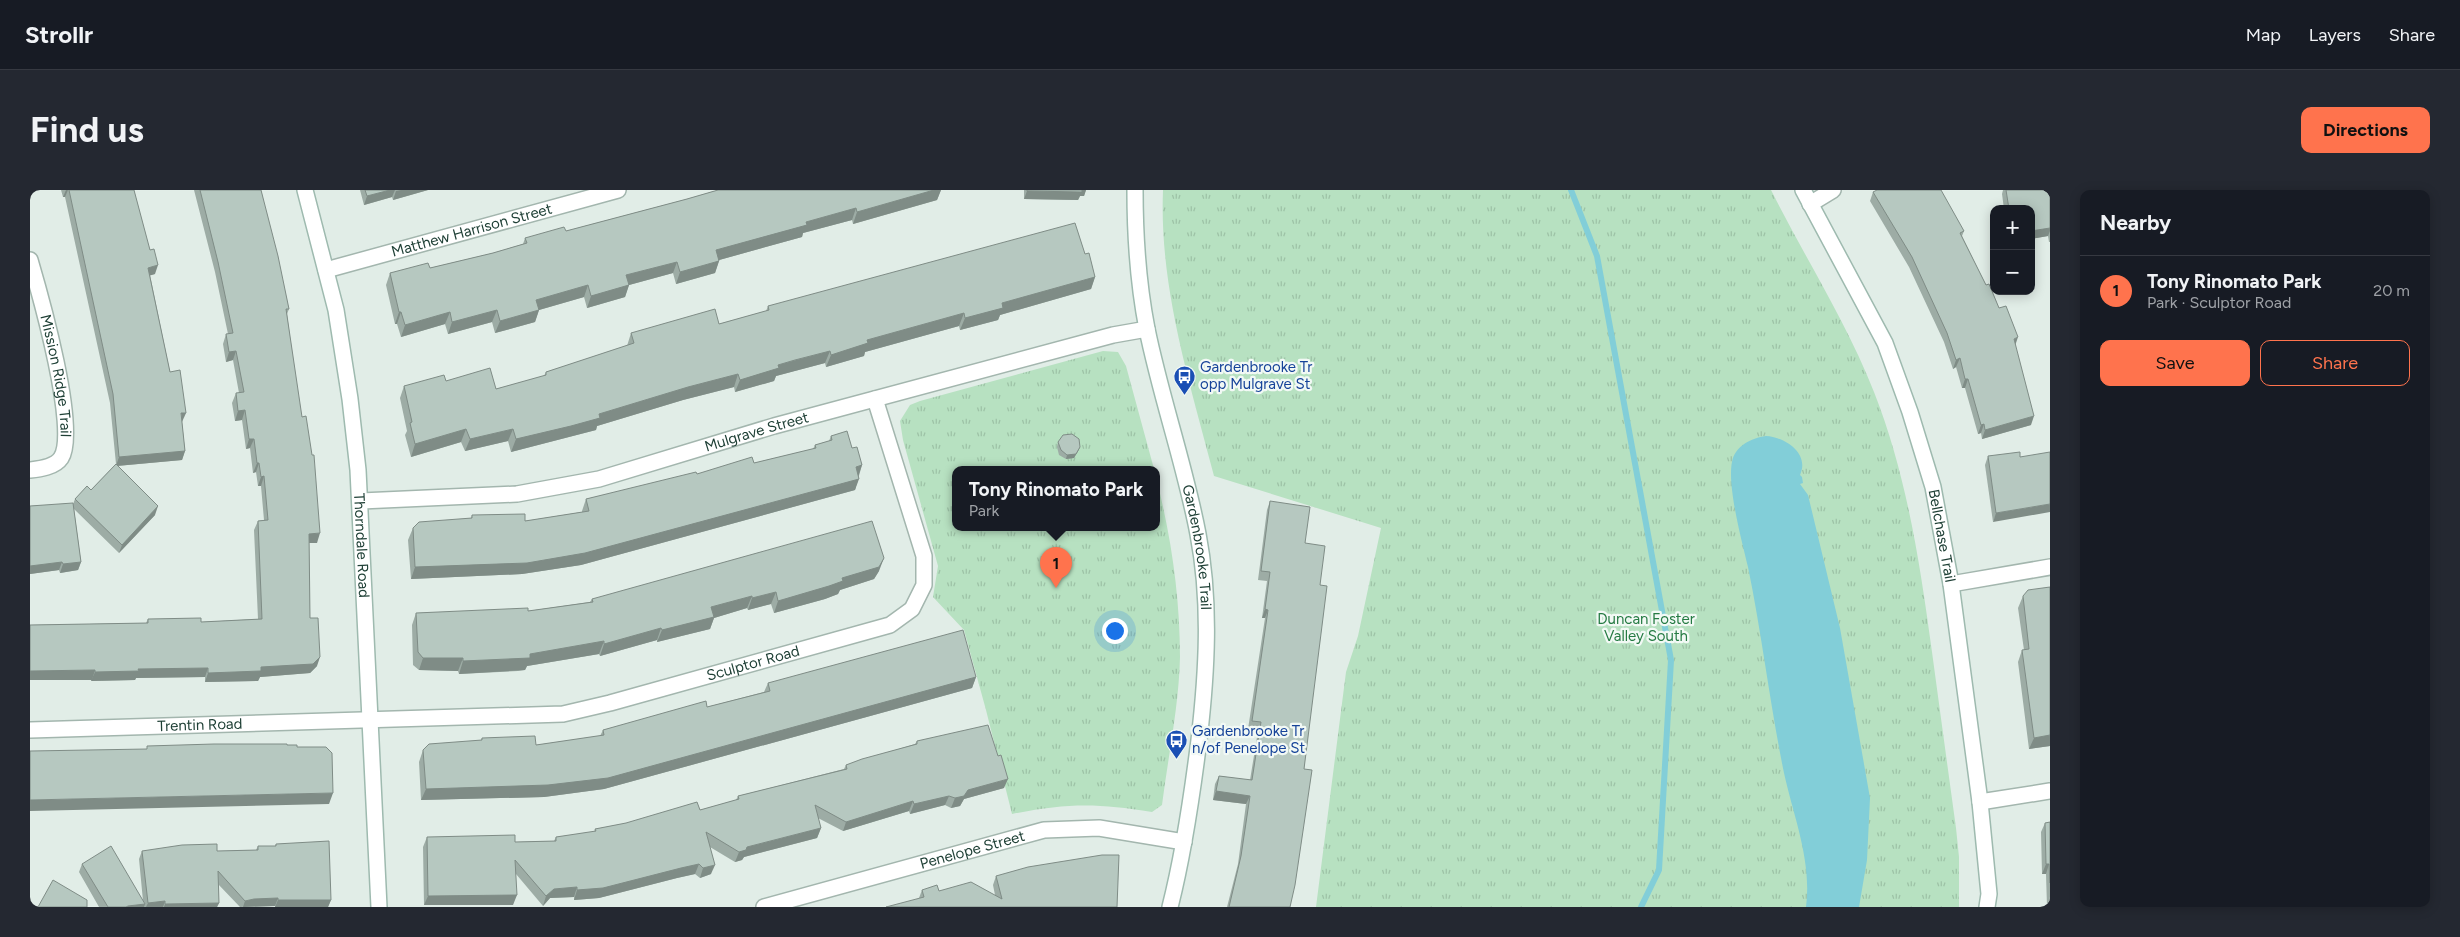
<!DOCTYPE html>
<html lang="en">
<head>
<meta charset="utf-8">
<style>
	body { margin:0; font-family:Figtree,sans-serif; background:#242831; color:#f1f3f6 }
	.controls { position:absolute; right:15px; top:15px; display:grid; overflow:hidden; border-radius:10px; box-shadow:0 2px 12px #0003 }
	.controls button { width:45px; height:45px; display:grid; place-items:center; padding:0; border:0; border-bottom:1px solid #363941; background:#171b24; color:#f1f3f6; font:25px sans-serif }
	.you { position:absolute; left:1084px; top:440px; width:18px; height:18px; margin:-12px; border:4px solid #fff; border-radius:50%; background:#1a73e8; box-shadow:0 0 0 8px #1a73e833 }
	.badge { display:grid; place-items:center; width:32px; height:32px; border-radius:50%; background:#ff734d; color:#111; font-size:16px; font-weight:700 }
	.pin { position:absolute; translate:-50% -41px; filter:drop-shadow(0 1px 2px #0008) }
	.pin::after { content:''; position:absolute; top:26px; width:18px; height:15px; background:inherit; clip-path:polygon(0 0,100% 0,50% 100%) }
	.popup { position:absolute; left:922px; top:276px; width:208px; height:65px; box-sizing:border-box; display:grid; place-content:center; border-radius:10px; background:#171b24; filter:drop-shadow(0 1px 4px #0005); font-size:16px; white-space:nowrap; color:#9ea1a6 }
	.popup b { font-size:19px; color:#f1f3f6 }
	.popup::after { content:''; position:absolute; left:50%; top:100%; margin-left:-10px; border:10px solid transparent; border-top-color:#171b24 }
	.list { margin:0; padding:0; list-style:none }
	h2 { display:flex; justify-content:space-between; align-items:center; height:65px; margin:0; padding:0 20px; font-size:21px }
	h2 small { font-size:16px; font-weight:400; color:#9ea1a6 }
	.list li { display:grid; grid-template-columns:32px 1fr auto; gap:15px; align-items:center; box-sizing:border-box; height:70px; padding:0 20px; border-top:1px solid #363941 }
	.list b { display:block; font-size:19px; white-space:nowrap }
	.list p { margin:0; font-size:16px; white-space:nowrap; color:#9ea1a6 }
	.list em { font-size:16px; font-style:normal; color:#9ea1a6 }
	.actions { display:flex; gap:10px; padding:15px 20px }
	.actions a { flex:1; padding:11px 0; border:1px solid #ff734d; border-radius:10px; text-align:center; font-size:18px; color:#ff734d }
	.actions .main { background:#ff734d; color:#111 }
	.map { position:relative; flex:none; width:2020px; height:717px; overflow:hidden; border-radius:10px }
	header { display:flex; align-items:center; gap:30px; box-sizing:border-box; height:70px; padding:0 25px; background:#171b24; border-bottom:1px solid #363941 }
	header strong { font-size:24px }
	nav { display:flex; gap:28px; margin-inline-start:auto; font-size:18px }
	.intro { display:flex; align-items:center; justify-content:space-between; box-sizing:border-box; height:120px; padding:0 30px }
	h1 { margin:0; font-size:35px }
	.button { padding:12px 22px; border-radius:10px; background:#ff734d; color:#111; font-size:18px; font-weight:700 }
	main { display:flex; gap:30px; padding:0 30px }
	aside { flex:1; background:#171b24; border-radius:10px; box-shadow:0 2px 12px #0003 }
	.map>svg:first-child { display:block }
	.grass { fill:url(#grass-tufts) }
	.water { fill:#82ced8 }
	.lines { fill:none; stroke-linecap:round; stroke-linejoin:round }
	.stream { stroke:#82ced8; stroke-width:6 }
	.street-casing { stroke:#a3b6ae; stroke-width:18 }
	.secondary-casing { stroke:#9ebaaf; stroke-width:18 }
	.street { stroke:#fff; stroke-width:15 }
	.secondary { stroke:#fff; stroke-width:15 }
	.wall { fill:#9daca5 }
	.shaded-wall { fill:#7f8c86 }
	.building { fill:#b6c8c0; stroke:#7f8c86 }
	.labels { text-anchor:middle; dominant-baseline:central; stroke-width:4.5; stroke-linejoin:round; paint-order:stroke }
	.street-label { font-size:15px; fill:#1f4036; stroke:#f2f9f5 }
	.transit-label { font-size:15px; fill:#164399; stroke:#f2f9f5; text-anchor:start }
	.park-label { font-size:15px; fill:#257b43; stroke:#f2f9f5 }
</style>
</head>
<body>
<header>
<strong>Strollr</strong>
<nav><a>Map</a><a>Layers</a><a>Share</a></nav>
</header>
<div class="intro"><h1>Find us</h1><a class="button">Directions</a></div>
<main>
<div class="map">
<svg width="2020" height="717" viewBox="0 0 2020 717">
	<defs>
		<pattern id="grass-tufts" width="24" height="20" patternUnits="userSpaceOnUse" patternTransform="scale(1.25)"><rect width="24" height="20" fill="#b7e1c1"/><path d="M3 7l-1-3M5 7V3M7 7l1-3M15 17l-1-3M17 17v-4M19 17l1-3" fill="none" stroke="#9dc2a6"/></pattern>
	</defs>
	<rect width="100%" height="100%" fill="#e1ede7"/>
	<g class="grass">
		<path d="M1133,0H1741C1775,68 1816,131 1844,202C1877,286 1890,374 1902,462C1910,521 1918,580 1926,638L1929,667V717H1286L1316,482L1328,446L1351,338L1184,286C1160,193 1129,98 1133,0Z"/>
		<path d="M1073,161L1088,162L1096,176L1124,279H926V337H1126V287C1141,346 1150,406 1150,467C1149,516 1138,567 1132,615L1122,622C1067,613 1037,613 982,624L956,520L934,440L903,407L908,376L873,250L870,231L880,215L890,211Z"/>
	</g>
	<path class="water" d="M1736,246C1755,247 1780,263 1770,285L1772,287L1773,293L1770,294L1778,305L1810,438L1840,608L1837,670L1829,717H1776C1782,671 1764,628 1754,583C1740,515 1732,445 1718,377C1712,352 1697,296 1702,272C1705,256 1721,248 1736,246Z"/>
	<g class="lines">
		<path class="stream" d="M1541,0L1567,66L1641,470L1629,680L1611,717"/>
		<defs>
			<g id="street">
				<path d="M1780,14L1803,0"/>
				<path id="s1" d="M0,70C10,104 49,241 31,268C25,277 10,279 0,280"/>
				<path id="s2" d="M296,80L588,0"/>
				<path id="s3" d="M331,311L487,304L569,289L744,236L1083,145L1117,139"/>
				<path d="M1921,394L2020,377"/>
				<path id="s4" d="M0,540L533,524L580,513L860,435L882,419L894,395V366L845,209"/>
				<path d="M1950,612L2020,601"/>
				<path id="s5" d="M734,717L1014,640L1069,638L1154,652"/>
			</g>
			<g id="secondary">
				<path id="s6" d="M275,0L306,120L320,209L328,280L349,717"/>
				<path id="s7" d="M1105,0C1105,46 1108,93 1117,139C1131,208 1155,275 1168,344C1181,412 1177,481 1169,550C1162,606 1154,662 1140,717"/>
				<path id="s8" d="M1773,0L1855,153L1880,222L1903,297L1921,394L1950,612L1959,704L1957,717"/>
			</g>
		</defs>
		<use href="#street" class="street-casing"/>
		<use href="#secondary" class="secondary-casing"/>
		<use href="#street" class="street"/>
		<use href="#secondary" class="secondary"/>
	</g>
	<g class="wall">
		<path d="M31,0H104L125,84L120,85L140,182L152,232L155,261L152,270L87,276L125,325L89,363L44,319L51,372L48,380L30,383L29,380L0,384V316L43,314L45,309L61,300L86,274L80,213L35,7H33Z"/>
		<path d="M164,0H231L259,119L257,124L287,353H279L280,428L287,476L280,483L230,487L228,491L175,492V487L106,488L105,490L61,491L62,490H0V435L116,433L118,429L171,432L228,429L224,340L228,331L234,330L231,296H228L226,282L223,283L220,258L216,259L212,230L205,231L202,213L206,203H209L203,170L196,172L193,154L196,144H198L185,82Z"/>
		<path d="M330,0H398L363,10L362,7L334,15Z"/>
		<path d="M688,0H911L907,10L823,34L822,30L773,43L772,47L689,70V71L685,83L646,94L643,83L599,95L595,107L557,118L554,107L509,120L505,132L465,143L462,132L418,144L415,134L371,147L367,134H365L356,95L360,83L400,78L463,63L493,54L495,48L536,41L657,9Z"/>
		<path d="M994,0H1056L1054,6H1050L1048,10L994,9Z"/>
		<path d="M1973,0H2020V52H2019L2018,46L2001,49V19H1974L1972,4Z"/>
		<path d="M1843,2L1934,41L1932,46L1985,155L2001,235L1952,249L1951,243L1948,244L1935,198H1932L1926,177L1923,179L1914,152L1879,77L1840,11Z"/>
		<path d="M1055,64L1065,87L1061,99L970,125L968,130L930,140L929,136L835,162L834,166L796,177L795,173L761,182L746,186L744,191L705,202L704,197L653,210L567,236L566,240L481,262L478,251L435,261L431,252L381,267L375,245L377,241L370,208L374,196L416,191L466,199L514,186L516,182L597,156L601,143L689,134L736,121L738,116Z"/>
		<path d="M801,246L822,258L832,275L825,300L551,375L492,384L381,389L378,350L383,338L441,328L442,325L495,331L552,322V321L556,309L667,284L724,273L783,259L785,255L799,251Z"/>
		<path d="M1028,252L1050,257L1048,261L1044,268L1036,269L1029,265L1027,257Z"/>
		<path d="M1958,266L1990,267L1963,332L1955,275Z"/>
		<path d="M1240,311L1275,353L1290,395L1274,579L1260,717H1197L1208,674L1216,614L1183,610L1185,594L1189,586L1220,590L1228,541L1218,539L1235,428H1232L1237,391L1228,390L1237,320Z"/>
		<path d="M849,381L844,389L810,400L808,404L795,409L744,423L741,414L718,420L717,418L684,428L680,439L627,452V450L570,466L569,464L497,476L495,480L488,481L429,484L428,481L389,480L383,475L382,435L386,423L498,421L560,412L562,409Z"/>
		<path d="M2020,397V556L1999,559L1988,472L1992,460H1994L1988,418L1993,406Z"/>
		<path d="M946,487L942,498L574,599L514,607L391,610L389,572L393,560L451,550L452,548L506,555L570,546L573,540L677,517L734,502L738,493Z"/>
		<path d="M887,551L974,598L934,609L930,616L921,618L915,615L880,624L879,621L813,641L788,628L791,638L787,648L714,667L712,670L705,672L680,657L681,684L670,688L665,684L647,688L569,708L544,710V707L520,708L513,716L486,684L483,715H394L393,657L397,647L485,652L524,651L526,647L564,642L565,639L670,620L706,610L708,606L814,579L816,575L885,554Z"/>
		<path d="M2020,632V717H2017L2016,684H2012L2011,642L2015,633Z"/>
		<path d="M246,654L301,710L298,717H245V716L210,717L188,694L189,713L187,717H69L49,682L52,674L113,711L109,669L112,661H187L226,660L228,656H245Z"/>
		<path d="M966,686L1087,717L889,708L892,700L965,705L963,695Z"/>
	</g>
	<g class="shaded-wall">
		<path d="M36,0H38L35,7H33Z"/>
		<path d="M360,0H365L362,7L334,15L337,6Z"/>
		<path d="M371,0H398L363,10L366,1Z"/>
		<path d="M904,0H911L907,10L823,34L827,22Z"/>
		<path d="M1056,0L1054,6H1050L1048,10L994,9L997,1Z"/>
		<path d="M826,18L822,30L773,43L772,47L682,72L686,60L776,32Z"/>
		<path d="M2020,38V41L2018,46L2001,49V41Z"/>
		<path d="M689,71L685,83L646,94L650,82Z"/>
		<path d="M647,72L643,83L599,95L595,107L557,118L561,106L596,85Z"/>
		<path d="M128,75L125,84L115,87L118,78Z"/>
		<path d="M1065,87L1061,99L970,125L968,130L930,140L935,128L972,113Z"/>
		<path d="M558,95L554,107L502,122L506,110Z"/>
		<path d="M467,120L462,132L418,144L422,132Z"/>
		<path d="M509,120L505,132L465,143L470,131Z"/>
		<path d="M369,122H371L367,134H365Z"/>
		<path d="M420,122L415,134L371,147L375,135Z"/>
		<path d="M934,123L929,136L835,162L834,166L796,177L801,165L837,150Z"/>
		<path d="M1988,147L1985,156L1984,149Z"/>
		<path d="M206,161L203,170L196,172L199,162Z"/>
		<path d="M800,161L795,173L746,186L744,191L705,202L710,190L748,175Z"/>
		<path d="M1930,168L1926,177L1923,179L1926,170Z"/>
		<path d="M708,184L704,197L653,210L567,236L566,240L481,262L486,249L658,197Z"/>
		<path d="M1935,189H1938L1935,198H1932Z"/>
		<path d="M215,220L212,230L205,231L208,221Z"/>
		<path d="M151,223H156L152,232Z"/>
		<path d="M2004,226L2001,235L1952,249L1955,240Z"/>
		<path d="M1954,234L1951,243L1948,244L1951,235Z"/>
		<path d="M436,239L431,252L381,267L385,254Z"/>
		<path d="M483,239L478,251L435,261L440,249Z"/>
		<path d="M219,249H224L220,258L216,259Z"/>
		<path d="M1050,257L1048,261L1044,268L1036,269L1037,265Z"/>
		<path d="M155,261L152,270L86,276L89,267Z"/>
		<path d="M227,273H229L226,282L223,283Z"/>
		<path d="M832,275L828,287L826,277Z"/>
		<path d="M234,286L231,296H228L231,287Z"/>
		<path d="M829,289L825,300L551,375L492,384L381,389L385,377Z"/>
		<path d="M2020,314V322L1963,332L1966,323Z"/>
		<path d="M128,316L125,325L89,363L92,355Z"/>
		<path d="M290,343L287,353H276L279,344Z"/>
		<path d="M854,368L849,381L844,389L810,400L808,404L795,409L744,423L748,411L812,388Z"/>
		<path d="M32,372L29,380L0,384V376Z"/>
		<path d="M51,372L48,380L30,383L33,374Z"/>
		<path d="M746,402L741,414L718,420L722,408Z"/>
		<path d="M722,406L717,418L684,428L680,439L627,452L632,440L681,417Z"/>
		<path d="M1235,419L1238,420L1235,428H1232Z"/>
		<path d="M631,438L627,450L570,466L574,454Z"/>
		<path d="M574,451L569,464L497,476L495,480L429,484L433,471L500,464Z"/>
		<path d="M290,467L287,476L280,483L230,487L228,491L175,492L178,483L231,477Z"/>
		<path d="M393,468H433L428,481L389,480Z"/>
		<path d="M178,478L175,487L106,488L105,490L61,491L65,482L108,479Z"/>
		<path d="M65,480L62,490H0V481Z"/>
		<path d="M946,487L942,498L574,599L514,607L391,610L396,599Z"/>
		<path d="M2020,545V556L1999,559L2004,548Z"/>
		<path d="M978,589L974,598L934,609L930,616L921,618L925,608L938,600Z"/>
		<path d="M1186,601L1220,606L1216,614L1183,610Z"/>
		<path d="M303,603L299,614L0,621V610Z"/>
		<path d="M919,606L915,615L880,624L884,614Z"/>
		<path d="M883,611L879,621L813,641L816,632Z"/>
		<path d="M791,638L787,648L714,667L712,670L705,672L709,662L717,657Z"/>
		<path d="M669,674L665,684L647,688L569,708L544,710L547,700Z"/>
		<path d="M2016,674H2019L2016,684H2012Z"/>
		<path d="M685,675L681,684L670,688L673,678Z"/>
		<path d="M547,697L544,707L520,708L513,716L516,706L524,699Z"/>
		<path d="M487,705L483,715H394L398,706Z"/>
		<path d="M248,708L245,716L213,717L215,711L224,709Z"/>
		<path d="M248,710H301L298,717H245Z"/>
		<path d="M135,711L133,717H116L118,713Z"/>
		<path d="M189,713L187,717H134L135,714Z"/>
		<path d="M115,714L114,717H96L98,716Z"/>
	</g>
	<g class="building">
		<path d="M39,0H104L120,60L124,59L128,75L118,78L140,182L150,180L156,223H151L155,261L89,267L83,204Z"/>
		<path d="M170,0H231L248,66L259,119H256L272,227L276,226L282,265H284L290,343L279,344L280,428H288L290,467L283,474L231,477V481L178,483V478L108,479L109,481L65,482V480L0,481V435L118,433V429L171,428V432L232,429L228,331L238,330L234,286L231,287L229,273H227L224,249H219L215,220L208,221L206,203L214,202L206,161L199,162L196,144L203,143L188,72Z"/>
		<path d="M335,0H360L337,6Z"/>
		<path d="M688,0H904L827,22L826,18L776,32L777,35L686,60L689,71L650,82L647,72L596,85L599,95L561,106L558,95L506,110L509,120L470,131L467,120L422,132L420,122L375,135L371,122H369L360,83L398,73L400,78L463,63L497,53L495,48L534,37L536,41L657,9Z"/>
		<path d="M997,0H1052V2L997,1Z"/>
		<path d="M1847,0H1911L1934,41L1930,43L1956,95L1959,94L1969,118L1976,116L1988,147L1984,149L2004,226L1955,240L1954,234L1951,235L1938,189H1935L1930,168L1926,170L1917,143L1882,67L1843,2Z"/>
		<path d="M1976,0H2020V38L2001,41V19H1979Z"/>
		<path d="M1045,33L1055,64L1059,63L1065,87L972,113L973,118L935,128L934,123L837,150L838,153L801,165L800,161L765,170L748,175L749,178L710,190L708,184L658,197L569,224L570,228L541,236L486,249L483,239L440,249L436,239L385,254L380,233L382,232L374,196L414,185L416,191L460,178L466,199L516,185V182L604,153L601,143L685,119L689,134L739,120L738,116Z"/>
		<path d="M817,241L822,258L827,257L832,275L826,277L829,289L555,363L497,373L385,377L383,338L389,332L442,328V325L495,324V331L559,321L556,309L666,282L667,284L722,267L724,273L786,258L785,255L802,250L801,246Z"/>
		<path d="M1042,244L1049,249L1050,257L1046,264L1037,265L1031,260L1028,252L1033,245Z"/>
		<path d="M1990,262V267L2020,262V314L1966,323L1958,266Z"/>
		<path d="M86,274L128,316L92,355L45,309L57,296L61,300Z"/>
		<path d="M1240,311L1280,317L1275,353L1295,356L1290,395L1297,396L1274,579L1282,580L1265,695L1260,717H1199L1211,666L1220,606L1186,601L1189,586L1222,590L1231,532L1222,531L1238,420L1235,419L1240,382L1231,381Z"/>
		<path d="M43,313L51,372L33,374L32,372L0,376V316Z"/>
		<path d="M842,331L854,368L849,377L812,388L813,391L799,396L748,411L746,402L722,408V406L681,417L684,427L632,440L631,438L574,454V451L500,464V468L433,471V468H393L388,462L386,423L498,418V421L563,412L562,409Z"/>
		<path d="M2020,397V545L2004,548L1992,460L1999,459L1993,406L1998,400Z"/>
		<path d="M933,440L946,487L578,588L518,595L396,599L393,560L399,554L452,550V548L505,546L506,555L574,545L573,540L676,511L677,517L740,501L738,493Z"/>
		<path d="M958,535L968,566L971,565L978,589L938,600L934,606L925,608L919,606L884,614L883,611L816,632L785,615L791,638L717,657L716,660L709,662L676,642L685,675L673,678L669,674L651,678L573,698L547,700V697L524,699L516,706L485,670L487,705L398,706L397,647L485,645V652L526,651V647L566,641L565,639L596,633L667,612L670,620L709,609L708,606L817,579L816,575L832,569L887,554V551Z"/>
		<path d="M184,554H257V555H267V557H296L302,563L303,603L0,610V561L117,559V556Z"/>
		<path d="M2020,632V693L2019,674H2016L2015,633Z"/>
		<path d="M299,651L301,710H248V708L224,709L215,711L188,681L189,713L135,714V711L118,713L112,661L152,655L187,654V661L228,660V656H246V654Z"/>
		<path d="M81,656L115,714L98,716L96,717H78L52,674Z"/>
		<path d="M1072,665H1089L1087,717H856L894,707L892,700L907,695L909,701L941,692L972,709L966,686L998,677Z"/>
		<path d="M23,690L57,710V717H8Z"/>
	</g>
	<defs>
		<symbol id="bus-pin" viewBox="-11 -11 22 30"><path d="M0 17L-7.5 6A9.5 9.5 0 1 1 7.5 6Z" fill="#1a4fb4" stroke="#f2f9f5"/><path d="M-5-6H5V4H4V6H2V4H-2V6H-4V4H-5ZM-3.5-4V0h7V-4ZM-3.5 1.2v1.5H-2V1.2ZM2 1.2v1.5H3.5V1.2Z" fill="#fff"/></symbol>
	</defs>
	<g fill-rule="evenodd">
		<use href="#bus-pin" x="1142" y="174" width="25" height="34"/>
		<use href="#bus-pin" x="1134" y="538" width="25" height="34"/>
	</g>
	<g class="labels">
		<g class="street-label">
			<text stroke="none"><textPath href="#s2" startOffset="151">Matthew Harrison Street</textPath></text>
			<text stroke="none"><textPath href="#s1" startOffset="119">Mission Ridge Trail</textPath></text>
			<text stroke="none"><textPath href="#s3" startOffset="404">Mulgrave Street</textPath></text>
			<text stroke="none"><textPath href="#s8" startOffset="375">Bellchase Trail</textPath></text>
			<text stroke="none"><textPath href="#s6" startOffset="361">Thorndale Road</textPath></text>
			<text stroke="none"><textPath href="#s7" startOffset="364">Gardenbrooke Trail</textPath></text>
			<text stroke="none"><textPath href="#s4" startOffset="730">Sculptor Road</textPath></text>
			<text stroke="none"><textPath href="#s4" startOffset="170">Trentin Road</textPath></text>
			<text stroke="none"><textPath href="#s5" startOffset="216">Penelope Street</textPath></text>
		</g>
		<g class="transit-label">
			<text x="1170" y="177">Gardenbrooke Tr<tspan x="1170" dy="17">opp Mulgrave St</tspan></text>
			<text x="1162" y="541">Gardenbrooke Tr<tspan x="1162" dy="17">n/of Penelope St</tspan></text>
		</g>
		<g class="park-label">
			<text x="1616" y="429">Duncan Foster<tspan x="1616" dy="17">Valley South</tspan></text>
		</g>
	</g>
</svg>
<div class="controls">
<button>+</button>
<button>−</button>
</div>
<div class="you"></div>
<div class="pin badge" style="left:1026px;top:398px">1</div>
<div class="popup"><b>Tony Rinomato Park</b>Park</div>
</div>
<aside>
<h2>Nearby<small></small></h2>
<ul class="list">
<li><span class="badge">1</span><div><b>Tony Rinomato Park</b><p>Park · Sculptor Road</p></div><em>20 m</em></li>
</ul>
<div class="actions"><a class="main">Save</a><a>Share</a></div>
</aside>
</main>
</body>
</html>
